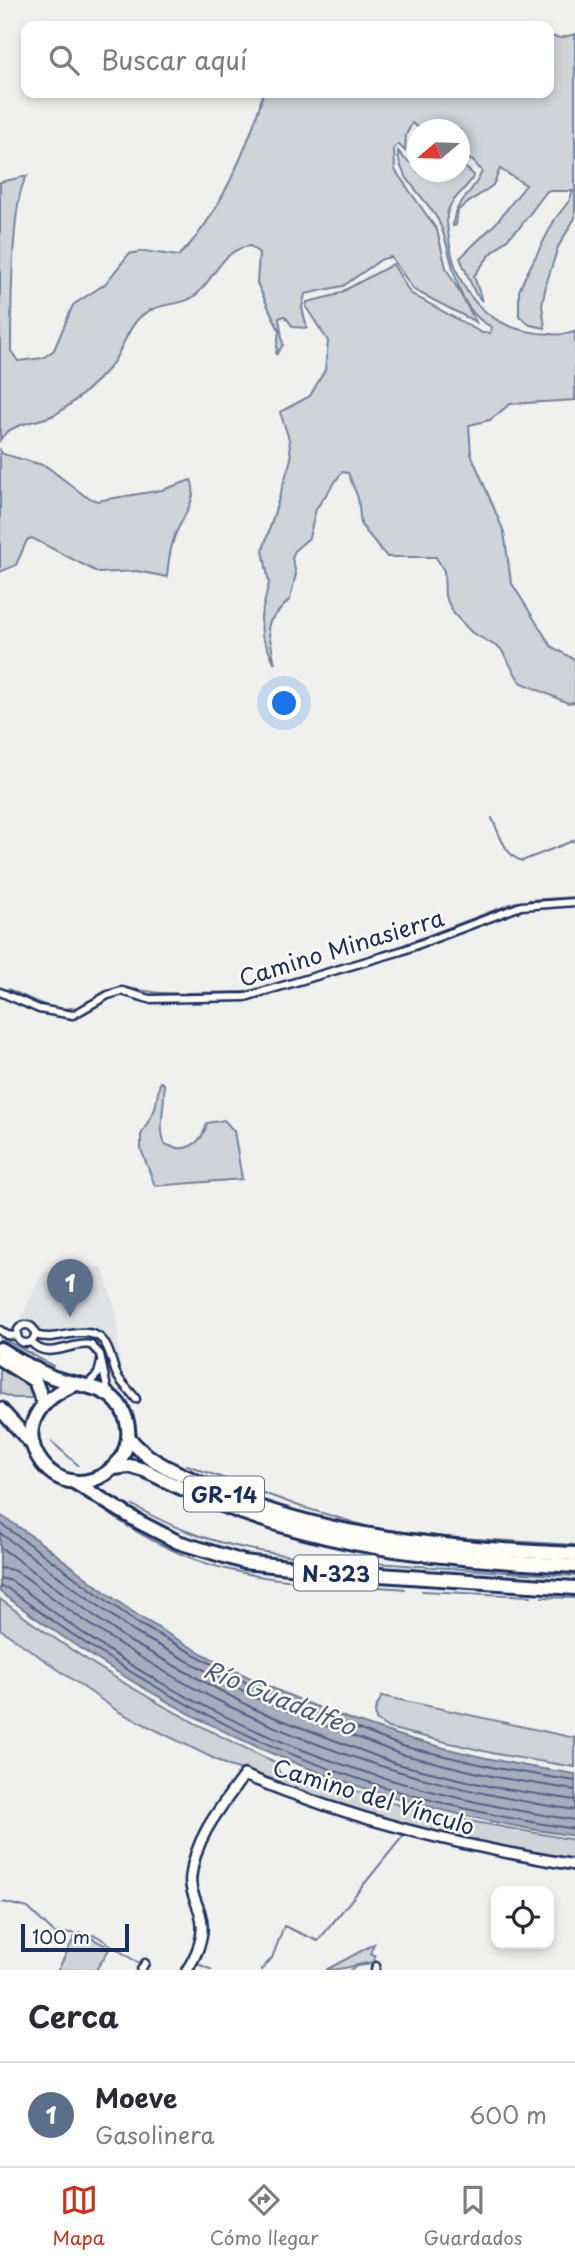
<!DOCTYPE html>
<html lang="es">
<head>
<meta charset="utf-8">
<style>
	body { margin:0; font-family:"Playpen Sans",sans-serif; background:#f2f2f3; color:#2b2b33 }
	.controls { position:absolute; right:21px; bottom:21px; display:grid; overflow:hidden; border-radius:14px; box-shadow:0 4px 10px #0003 }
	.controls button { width:63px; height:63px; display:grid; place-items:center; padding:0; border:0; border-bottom:2px solid #e1e1e2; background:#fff; color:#2b2b33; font:35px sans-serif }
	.compass { position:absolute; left:407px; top:119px; width:63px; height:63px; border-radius:50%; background:#fff; box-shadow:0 4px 10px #0003; rotate:251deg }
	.scale { position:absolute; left:21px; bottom:18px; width:108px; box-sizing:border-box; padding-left:7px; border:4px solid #1b2f5e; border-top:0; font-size:19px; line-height:24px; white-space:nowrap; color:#1b2f5e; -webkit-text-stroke:5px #fdfcf7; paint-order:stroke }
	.you { position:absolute; left:285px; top:704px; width:24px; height:24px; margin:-18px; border:5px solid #fff; border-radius:50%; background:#1a73e8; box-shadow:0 0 0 10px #1a73e833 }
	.badge { display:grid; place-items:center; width:46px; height:46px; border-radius:50%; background:#c8321e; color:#fff; font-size:23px; font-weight:700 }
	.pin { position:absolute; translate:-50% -58px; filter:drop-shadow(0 2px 4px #0008) }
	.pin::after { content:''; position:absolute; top:37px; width:24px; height:21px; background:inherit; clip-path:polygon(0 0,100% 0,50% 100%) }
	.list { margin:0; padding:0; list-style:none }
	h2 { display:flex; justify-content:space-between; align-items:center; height:91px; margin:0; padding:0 28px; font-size:30px }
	h2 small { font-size:23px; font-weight:400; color:#7c7c81 }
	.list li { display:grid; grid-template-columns:46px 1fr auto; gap:21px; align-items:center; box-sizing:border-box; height:105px; padding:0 28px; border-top:2px solid #e1e1e2 }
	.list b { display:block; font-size:26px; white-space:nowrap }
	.list p { margin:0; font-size:23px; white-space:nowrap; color:#7c7c81 }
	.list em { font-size:23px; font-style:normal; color:#7c7c81 }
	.icon { flex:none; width:38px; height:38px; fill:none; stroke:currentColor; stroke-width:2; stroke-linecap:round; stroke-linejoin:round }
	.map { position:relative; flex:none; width:575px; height:1970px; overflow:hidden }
	.search { position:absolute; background:#fff; box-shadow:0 4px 10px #0003; left:21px; right:21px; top:21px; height:77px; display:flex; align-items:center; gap:18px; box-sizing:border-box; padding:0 24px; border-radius:14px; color:#7c7c81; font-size:26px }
	.sheet { height:196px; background:#fff }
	nav { display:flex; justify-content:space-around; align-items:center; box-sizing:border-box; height:98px; border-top:2px solid #e1e1e2; background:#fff; font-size:19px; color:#7c7c81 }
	nav a { display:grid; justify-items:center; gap:4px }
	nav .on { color:#c8321e }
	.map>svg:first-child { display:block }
	.built { fill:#e0e2e3 }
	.green { fill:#d0d3d8; stroke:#76819b; stroke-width:2 }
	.water { fill:#a7adbd; stroke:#6f7b97; stroke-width:2 }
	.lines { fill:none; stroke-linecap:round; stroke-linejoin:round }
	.shore { stroke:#536184; stroke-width:2 }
	.stream { stroke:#6f7b97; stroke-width:2 }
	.street-casing { stroke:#1b2f5e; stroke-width:11 }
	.secondary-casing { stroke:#1b2f5e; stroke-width:14 }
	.highway-casing { stroke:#1b2f5e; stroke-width:18 }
	.street { stroke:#fdfcf7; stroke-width:6 }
	.secondary { stroke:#fdfcf7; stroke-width:9 }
	.highway { stroke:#fdfcf7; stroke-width:12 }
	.labels { text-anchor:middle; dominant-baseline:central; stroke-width:5; stroke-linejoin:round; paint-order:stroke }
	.shield { fill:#fdfcf7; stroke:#5f6c8c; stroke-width:2 }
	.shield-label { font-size:21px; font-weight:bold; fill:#1b2f5e }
	.street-label { font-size:23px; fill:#1b2f5e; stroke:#fdfcf7 }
	.water-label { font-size:24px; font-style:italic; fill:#4c5b7f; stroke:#fdfcf7 }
</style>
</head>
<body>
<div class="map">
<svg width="575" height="1970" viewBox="0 0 575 1970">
	<rect width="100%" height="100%" fill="#f0f0ee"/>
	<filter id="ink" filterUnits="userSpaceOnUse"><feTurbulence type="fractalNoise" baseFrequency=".0143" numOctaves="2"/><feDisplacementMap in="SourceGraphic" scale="14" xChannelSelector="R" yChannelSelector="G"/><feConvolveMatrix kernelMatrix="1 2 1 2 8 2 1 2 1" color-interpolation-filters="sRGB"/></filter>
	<g filter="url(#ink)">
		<path class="built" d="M102,1266L116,1312L120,1366L112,1345L93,1331L54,1337L40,1335L34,1323L20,1321L42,1273Z"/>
		<g class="green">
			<path d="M575,34V218L558,247L546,285L542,305L545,328L530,325L519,316V291L524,279L555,219L569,201L573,191H547L519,228L489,256L474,276L482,301L475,293L460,258L496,223L526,185L500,169L493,185L458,210L456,225L453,226C453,202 475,192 482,171L473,161L460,155V130L420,129L412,123L406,135L405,151L398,144L394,149L395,170L437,230L446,268L476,322L414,290L391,257L382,259L343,286L305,294L302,308L307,328L293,327L285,316L279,318L283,345L276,355L279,330L257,283L259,253L250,246C224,248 214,278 197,294C182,308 158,300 139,318C125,332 122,353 109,368C95,384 74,403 56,414C39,423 10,422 0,440V182L27,176C11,196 11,319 11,351L18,361L43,358L54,350L73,305L105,284L129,254L144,251L178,256C216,223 251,142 263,93H549V36L561,38Z"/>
			<path d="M398,151L405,159L417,167L418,172H460V163L474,175C468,189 450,198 447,214C446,224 449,236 450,246C459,294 487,327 538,333C551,334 562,336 575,332V400L510,404L490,420L469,425L471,454L504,532L511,582L551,646L575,660V702L568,703L520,682L501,649L471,632L454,614L445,596L444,571L436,557H387L361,525L358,498L348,473L342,472L316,509L309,538L295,550L292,558L296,574L290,599L270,621L268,628L275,664L262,636L261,617L269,583L263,550L291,459L289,439L280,412L310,396L325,370L328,341L306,307L307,302L336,295L393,264L410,293L482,333H490L492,327C451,308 455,254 438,220C426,197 397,177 398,151Z"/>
			<path d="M0,450L3,454L46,466L85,496L97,501L162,490L191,480C200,498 180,520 174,538C170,550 168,564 167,577L137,571L99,573L32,538L27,540L16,565L0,572Z"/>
			<path d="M160,1082L164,1084C166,1105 157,1124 165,1144C185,1154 202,1145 207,1123L224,1120L234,1131L242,1179L155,1186L141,1149V1135L155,1109Z"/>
			<path d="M0,1366L35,1390L33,1398H13L0,1393Z"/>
			<path d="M0,1599C86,1664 177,1718 275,1762L280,1774L288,1778L299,1772L420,1812L575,1840V1862L411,1829L279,1786V1781L229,1766L119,1712L0,1629Z"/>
			<path d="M382,1696L575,1738V1767L496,1754L388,1728L376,1720L375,1710Z"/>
			<path d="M86,1935L110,1948L96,1970H58L75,1936Z"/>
			<path d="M374,1944L370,1954L375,1955L374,1962C356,1964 344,1970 326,1970Z"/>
		</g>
		<path class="water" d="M0,1515C50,1545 93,1587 142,1618C274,1702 421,1752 575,1774V1836C347,1803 184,1729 0,1592Z"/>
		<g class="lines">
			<g class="shore">
				<path d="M0,1523L139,1624L265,1693L402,1746L496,1768L575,1781"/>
				<path d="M0,1533L134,1632L262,1701L400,1754L495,1777L575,1790"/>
				<path d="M0,1547L129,1641L258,1711L397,1764L492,1787L575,1800"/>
				<path d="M0,1568C19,1568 35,1585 50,1596C107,1638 167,1676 231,1707C341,1760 454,1792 575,1810"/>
				<path d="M0,1578L12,1581C61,1618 111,1655 165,1685C293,1757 430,1799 575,1820"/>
				<path d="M0,1587L7,1588C190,1724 349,1796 575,1829"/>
			</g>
			<g class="stream">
				<path d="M492,818C499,833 505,856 522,861L575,840"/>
				<path d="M528,900L575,897"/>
				<path d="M8,989C34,1000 58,1018 87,1003"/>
				<path d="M257,990L398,947L516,902"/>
				<path d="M186,993L251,992"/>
				<path d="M97,996C123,979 146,996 175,993"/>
				<path d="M0,1337L53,1366"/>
				<path d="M99,1378L101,1379"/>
				<path d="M52,1442L78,1465"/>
				<path d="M187,1465L299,1506L372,1528L444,1537L575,1545"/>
				<path d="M97,1505C202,1584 281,1580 405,1589"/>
				<path d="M133,1505C216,1555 295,1557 389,1564C451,1568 513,1573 575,1576"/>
				<path d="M422,1591L531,1596"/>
				<path d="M542,1597L575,1598"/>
				<path d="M3,1902L28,1908L54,1933H76"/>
				<path d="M80,1933L97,1936L138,1963"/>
				<path d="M198,1964L212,1970"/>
				<path d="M261,1970L272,1958L284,1926L318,1941L403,1836"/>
				<path d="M350,1970L357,1966L373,1964"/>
			</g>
			<defs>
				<g id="street">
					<path d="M0,992L39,1009L73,1015L108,995L122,991L149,999L245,997L401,951L521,906L575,902"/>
					<circle cx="26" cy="1334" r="9"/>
					<path d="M0,1330L7,1335L17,1336"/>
					<path d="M35,1335C52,1340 62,1334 79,1333C109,1331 108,1352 116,1373C120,1383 130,1390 136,1399"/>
					<path d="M31,1342C48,1362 71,1341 91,1345L100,1354L108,1393"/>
					<path d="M87,1385L98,1374L101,1362"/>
					<path d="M141,1970L145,1963"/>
					<path d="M375,1970L376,1966"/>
				</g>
				<path id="secondary" d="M187,1970C198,1953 206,1932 200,1913C196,1900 189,1889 191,1876C195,1837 222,1806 244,1775C353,1820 460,1846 575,1865"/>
				<g id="highway">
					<path d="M0,1349C16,1359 34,1369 52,1377C75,1386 108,1384 122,1409C150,1463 77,1509 42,1463C17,1429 40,1398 74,1385"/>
					<path d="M0,1359L35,1381L43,1402"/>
					<path d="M0,1409L33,1445"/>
					<path d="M129,1438C147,1461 174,1471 200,1483C318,1539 446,1548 575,1554"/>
					<path d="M114,1468L130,1466L144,1470C291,1546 413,1557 575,1566"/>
					<path d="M74,1482L139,1522L178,1542L244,1562L335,1572L575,1588"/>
				</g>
			</defs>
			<use href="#street" class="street-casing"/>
			<use href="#secondary" class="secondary-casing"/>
			<use href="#highway" class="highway-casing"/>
			<use href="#street" class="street"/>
			<use href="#secondary" class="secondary"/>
			<use href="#highway" class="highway"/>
		</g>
	</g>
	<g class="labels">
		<g class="shield">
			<rect x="184" y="1476.5" width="80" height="35" rx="5"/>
			<rect x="294" y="1555.5" width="84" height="35" rx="5"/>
		</g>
		<g class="shield-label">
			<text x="224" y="1494">GR-14</text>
			<text x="336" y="1573">N-323</text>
		</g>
		<g class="street-label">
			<text transform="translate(341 947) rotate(-17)">Camino Minasierra</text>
			<text transform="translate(374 1796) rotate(17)">Camino del Vínculo</text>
		</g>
		<g class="water-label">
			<text transform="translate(280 1697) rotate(22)">Río Guadalfeo</text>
		</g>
	</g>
</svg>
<div class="controls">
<button><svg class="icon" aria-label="locate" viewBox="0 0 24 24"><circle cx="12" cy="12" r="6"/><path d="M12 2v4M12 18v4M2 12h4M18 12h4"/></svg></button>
</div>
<svg class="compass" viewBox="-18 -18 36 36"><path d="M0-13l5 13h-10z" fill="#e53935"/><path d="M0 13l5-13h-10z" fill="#7c7c81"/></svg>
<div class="scale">100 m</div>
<div class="you"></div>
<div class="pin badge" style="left:70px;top:1317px;background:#5c6f8a">1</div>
<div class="search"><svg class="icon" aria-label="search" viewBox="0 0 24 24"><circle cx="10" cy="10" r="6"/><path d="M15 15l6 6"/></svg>Buscar aquí</div>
</div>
<section class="sheet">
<h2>Cerca<small></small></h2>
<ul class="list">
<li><span class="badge" style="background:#5c6f8a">1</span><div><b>Moeve</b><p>Gasolinera</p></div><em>600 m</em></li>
</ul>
</section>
<nav>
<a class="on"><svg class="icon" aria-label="map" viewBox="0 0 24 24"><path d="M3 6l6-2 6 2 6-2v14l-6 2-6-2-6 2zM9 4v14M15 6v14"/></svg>Mapa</a>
<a><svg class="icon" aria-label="directions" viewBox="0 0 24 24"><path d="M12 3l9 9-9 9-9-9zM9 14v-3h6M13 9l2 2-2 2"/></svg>Cómo llegar</a>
<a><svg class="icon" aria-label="saved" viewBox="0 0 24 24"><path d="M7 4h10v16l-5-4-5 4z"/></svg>Guardados</a>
</nav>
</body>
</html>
